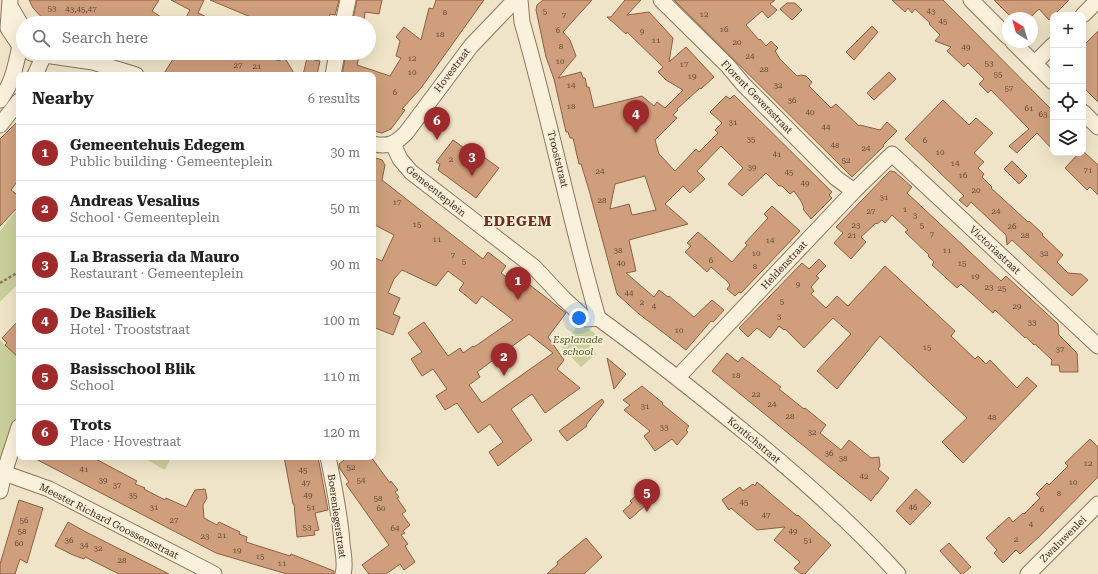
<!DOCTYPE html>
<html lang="en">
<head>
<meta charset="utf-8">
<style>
	body { margin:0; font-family:"Roboto Serif",serif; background:#f6f6f6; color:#222 }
	.controls { position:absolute; right:12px; top:12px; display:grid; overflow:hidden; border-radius:8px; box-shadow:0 4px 16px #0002 }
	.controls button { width:36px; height:36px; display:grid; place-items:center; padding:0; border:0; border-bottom:1px solid #e0e0e0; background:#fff; color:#222; font:20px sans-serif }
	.compass { position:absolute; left:1002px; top:12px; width:36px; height:36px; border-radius:50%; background:#fff; box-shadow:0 4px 16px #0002; rotate:323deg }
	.you { position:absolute; left:579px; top:318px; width:14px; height:14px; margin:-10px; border:3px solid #fff; border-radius:50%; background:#1a73e8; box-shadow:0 0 0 6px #1a73e833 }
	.badge { display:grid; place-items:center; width:26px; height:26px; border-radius:50%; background:#9e2a2b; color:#fff; font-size:13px; font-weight:700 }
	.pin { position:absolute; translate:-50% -33px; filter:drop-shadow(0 1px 2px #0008) }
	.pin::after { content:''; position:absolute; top:21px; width:14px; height:12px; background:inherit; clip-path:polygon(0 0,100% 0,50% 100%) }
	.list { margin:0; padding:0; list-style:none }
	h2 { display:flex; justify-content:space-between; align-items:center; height:52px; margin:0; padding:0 16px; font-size:17px }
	h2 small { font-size:13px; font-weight:400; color:#767676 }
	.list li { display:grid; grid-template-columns:26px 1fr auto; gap:12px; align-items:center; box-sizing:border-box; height:56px; padding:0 16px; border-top:1px solid #e0e0e0 }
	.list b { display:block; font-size:15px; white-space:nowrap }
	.list p { margin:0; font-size:13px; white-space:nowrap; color:#767676 }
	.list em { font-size:13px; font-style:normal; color:#767676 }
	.icon { flex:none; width:22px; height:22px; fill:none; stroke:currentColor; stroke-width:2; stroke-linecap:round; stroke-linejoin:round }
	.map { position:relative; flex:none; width:1098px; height:574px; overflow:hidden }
	.search { position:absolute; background:#fff; box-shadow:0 4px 16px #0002; left:16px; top:16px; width:360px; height:44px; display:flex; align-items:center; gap:10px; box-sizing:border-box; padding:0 14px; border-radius:22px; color:#767676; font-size:15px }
	.panel { position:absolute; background:#fff; box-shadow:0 4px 16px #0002; left:16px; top:72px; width:360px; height:388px; border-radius:8px }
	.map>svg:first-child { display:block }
	.green { fill:#c9cf9b }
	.building { fill:#cf9f7d; stroke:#8d5f41; fill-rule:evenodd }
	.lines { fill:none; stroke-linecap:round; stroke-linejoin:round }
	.minor-casing { stroke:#8d765c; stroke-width:17 }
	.path { stroke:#8d765c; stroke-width:2.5; stroke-dasharray:3 2; stroke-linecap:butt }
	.minor { stroke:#faf1dc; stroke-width:15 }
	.labels { text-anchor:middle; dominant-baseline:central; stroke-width:3.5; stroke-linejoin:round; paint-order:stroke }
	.number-label { font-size:8px; fill:#624a37 }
	.street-label { font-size:10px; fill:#3d2e20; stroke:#f7eed8 }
	.park-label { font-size:10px; font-style:italic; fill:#4d5a26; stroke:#f7eed8 }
	.district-label { font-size:14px; font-weight:bold; letter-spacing:1px; fill:#6b2e1e; stroke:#f7eed8 }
</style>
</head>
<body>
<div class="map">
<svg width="1098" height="574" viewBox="0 0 1098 574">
	<rect width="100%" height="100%" fill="#f0e4c8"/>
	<g class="green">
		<path d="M19,207V283L0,302V231Z"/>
		<path d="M580,322L597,335L589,348L596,354L581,367L562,347Z"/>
		<path d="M0,340L19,358V410L0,463Z"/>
		<path d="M142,457H171L165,470Z"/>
	</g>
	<g class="building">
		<path d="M29,0H159L152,11L170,23H47L33,8Z"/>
		<path d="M171,0H204L198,13L220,23H183L190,10Z"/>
		<path d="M210,0H339L335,15L330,14L328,23H265Z"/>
		<path d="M357,0H382L379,14L365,12L364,23H352Z"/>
		<path d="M436,0H484L421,88L402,109L405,110L391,129L382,133L373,131V75H342L346,53H360L357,65L390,76L401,58L396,56L400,41L396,37L404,27L421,40L429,8L433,9Z"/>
		<path d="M543,0H592L563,32L570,40L576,56L558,78L581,72L583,78H585L587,87H589L594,108L642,96L654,106L657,102L665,108L683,90L666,80L658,72L663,67L627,32L626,34L607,17H611L625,0H641L627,15L649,12L673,38L669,62L686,47L714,77L701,89L700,88L677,109L678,110L673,115L677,118L655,140L659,154L675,171L696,149L699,152L718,133L715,130L722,123L710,112L726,96L730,99L734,95L832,192L829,195L832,198L811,219L803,209L804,208L801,201L794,191L790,194L782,186H779L766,173L742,196L728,184L743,168L721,146L697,171L705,179L690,193L683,186L665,204L688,224L629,240L636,271L626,273L654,297L659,290L668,297L669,296L694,317L712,300L724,310L713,322L711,321L686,350L639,314L617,294L589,190L581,164H579L573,138H570L568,132H566L554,79L546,57L536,10L537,5ZM645,176L656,210L632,215L629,204L610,209L615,184Z"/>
		<path d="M674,0H775L770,4L777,10L768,18L762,11L746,25L759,40L760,39L766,46L771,41L778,48L775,51L780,59L797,76L801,75L806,76L812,82L809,86L831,108L836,104L859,126L860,125L880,130L887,122L897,131L883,145L884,146L852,177Z"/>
		<path d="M892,0H943L1053,111V150L1037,133L1017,153L1009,146L1029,129L991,90L988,93L979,84L984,79L968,63L964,67L947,51L951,47L935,41L940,35L929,24L930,23L915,9L912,13L908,8L905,12Z"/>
		<path d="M994,0H1069L1049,20L1039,9L1031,17L1028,14L1024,18H1012Z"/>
		<path d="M787,3H795L802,10L792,20L780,9Z"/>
		<path d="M872,26L878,32L854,60L846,52Z"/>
		<path d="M1098,31V102L1083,87V46Z"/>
		<path d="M165,53H253L280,61L282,53L295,75H163L173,59Z"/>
		<path d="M307,58L320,61L317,75H303Z"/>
		<path d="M889,72L896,79L874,100L867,93Z"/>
		<path d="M943,100L969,125L976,118L993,133L974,153L984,162L978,168L984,174L982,177L992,187L991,188L1015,210L1028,222L1029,221L1043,234L1042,235L1063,255L1057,262L1068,273L1081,274L1088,280L1072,296L1012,240L1007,245L1006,235L971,202L967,207L959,200L964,196L905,139Z"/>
		<path d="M19,120V179L11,190L19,196V206L0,226V139Z"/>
		<path d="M453,140L467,150L470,147L499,168L476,198L438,170L440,164L436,162Z"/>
		<path d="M1083,151L1098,165V195L1090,187L1087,190L1065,168L1079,153H1083Z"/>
		<path d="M373,157L382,160L385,165L382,180L483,259L488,252L506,266L501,273L517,285L522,279L566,313L548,337L564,360L557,369L580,388L545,413L532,394L511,409L532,440L498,466L489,452L503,442L490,424L478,433L457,403L445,410L436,396L447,389L433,369L422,376L411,359L422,352L408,333L424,322L448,356L460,348L463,353L473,346L474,347L513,320L482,296L476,304L459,290L464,283L448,271L436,286L402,270L394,279L388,293L400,298L393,314L400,317L393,335L373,327V257L382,261L394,235L373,224ZM529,334L553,353L482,403L469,385L480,377L477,372Z"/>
		<path d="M1012,161L1027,176L1019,184L1004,169Z"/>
		<path d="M890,171L895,172L912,187L907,193L1001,281L1006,276L1058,324L1059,335L1077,353L1078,372H1060L1059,365H1051L1052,360L1035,344L1034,345L1026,337L1025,338L995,310L993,313L961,284L957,288L932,265L934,262L928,256L929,255L905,232L908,230L892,215L885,223L882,220L877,224L876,223L861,237L866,242L851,259L834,243L843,233L836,227Z"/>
		<path d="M772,206L800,231L741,293L739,292L735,296L727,289L730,285L727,281L711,267L707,272L685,252L691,246L687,243L698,232L732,262L747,245L745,243L768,218L764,214Z"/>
		<path d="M819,259L826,266L816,276L819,278L811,287L814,291L811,294L826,308L837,296L848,306L885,266L955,331L951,336L975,359L978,356L986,364L990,360L1017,388L1027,377L1037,386L963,463L942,442L967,418L880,336L837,389L817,371L851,334L833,318L804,348L785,329L784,330L779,326L770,338L757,328L748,337L739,328L802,263L809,269Z"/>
		<path d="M19,320V358L5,345L7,343L2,338Z"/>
		<path d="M727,353L738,362L742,357L781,387L779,389L804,409L805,408L826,425L820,433L841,450L849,440L871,458L879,457L880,466L878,469L889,478L877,494H876L871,501L712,371Z"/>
		<path d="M607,358L626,374L614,389Z"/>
		<path d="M642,386L663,403L662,404L689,426L686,430L688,432L677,445L672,439L655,451L644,436L650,431L624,410L630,405L623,400Z"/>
		<path d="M602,399L604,402L586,425L587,426L567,441L559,431Z"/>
		<path d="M1090,439L1098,447V477L1040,536L1020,554L1016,550L1003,563L994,553L997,550L986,538L1009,517L1013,522L1023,513L1024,514L1040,498L1036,494L1047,483L1049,485L1068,466L1065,463Z"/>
		<path d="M32,457H92L137,481L135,484L145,488L144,489L165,500L166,498L186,507L195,490L205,489L207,498L203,505L204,518L217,525L219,522L240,532L239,534L247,537L246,542L290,556L291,554L334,571V574H287L216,553Z"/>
		<path d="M284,457H318L328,510L315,513L319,530L314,531L315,535L297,537L294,504H293Z"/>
		<path d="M348,457H371L390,483L391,481L398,490L395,492L399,497L397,498L406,511L402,514L410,525L403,531L405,533L401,535L408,544L405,546L415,562L404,570L400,564L386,574H369L362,565L389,545L346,484L349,482L340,469L339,464Z"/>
		<path d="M757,482L797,516L798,515L831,545L805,574H801L794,568L800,562L774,540L785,527L757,530L731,508L729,510L722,500L740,487L743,491L753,484L755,486Z"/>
		<path d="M645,487L654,498L630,519L623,511L632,503L630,501Z"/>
		<path d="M916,489L931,503L910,525L896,511Z"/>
		<path d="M19,500L43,508L27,563L20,559L15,574H0V564Z"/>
		<path d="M68,522L84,531L169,574H119L85,557L84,559L73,555L55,546Z"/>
		<path d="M586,538L602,557L584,574H547L558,564L557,562Z"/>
		<path d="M949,543L971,567L963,574H961L940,551Z"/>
	</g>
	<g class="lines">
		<defs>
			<g id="minor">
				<path d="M10,0L8,28L20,46L23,48"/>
				<path d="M520,0L522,22C550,120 570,220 598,318"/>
				<path d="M661,0L728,66L743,84L836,178L854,191"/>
				<path d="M971,0L1008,37"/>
				<path d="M10,6L23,28"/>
				<path d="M1083,15L1098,0"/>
				<path d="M343,23L348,0"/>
				<path d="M1013,42L1053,82"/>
				<path d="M31,53L93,62L136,75"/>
				<path d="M1035,63L1053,45"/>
				<path d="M35,75L44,55"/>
				<path d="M333,75L337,53"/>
				<path d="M0,100C13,82 15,68 20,46"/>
				<path d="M1083,112L1098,127"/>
				<path d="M0,125L19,101"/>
				<path d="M373,144C389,147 395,144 406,133L471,46L515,0"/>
				<path d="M393,144L400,159L411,172L534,267L564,299L586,319L598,318"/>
				<path d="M598,318C649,355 698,394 747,434C801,478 851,522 898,574"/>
				<path d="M678,377L854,191L892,154L1098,346"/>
				<path d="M328,457C334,486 340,514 342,543C343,554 346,564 343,574"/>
				<path d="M4,473L49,489L214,574"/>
				<path d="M0,491L4,473L19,427"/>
				<path d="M1028,574L1098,504"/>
			</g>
		</defs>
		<use href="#minor" class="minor-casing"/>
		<path class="path" d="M0,283L17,273L19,270"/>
		<use href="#minor" class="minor"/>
	</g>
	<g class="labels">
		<g class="number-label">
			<text x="52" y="8">53</text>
			<text x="81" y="9">43,45,47</text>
			<text x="545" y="11">5</text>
			<text x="931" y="11">43</text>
			<text x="445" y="12">8</text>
			<text x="704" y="14">12</text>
			<text x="564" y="15">7</text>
			<text x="943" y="21">45</text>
			<text x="724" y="29">16</text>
			<text x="558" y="30">6</text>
			<text x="642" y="31">9</text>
			<text x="440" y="34">18</text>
			<text x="656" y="40">11</text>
			<text x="737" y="42">20</text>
			<text x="561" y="46">8</text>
			<text x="966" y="47">49</text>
			<text x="750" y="56">24</text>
			<text x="412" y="58">12</text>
			<text x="560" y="61">10</text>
			<text x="989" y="63">53</text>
			<text x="684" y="64">17</text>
			<text x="238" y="65">27</text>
			<text x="257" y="66">21</text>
			<text x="764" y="69">28</text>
			<text x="412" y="72">10</text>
			<text x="998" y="74">55</text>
			<text x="692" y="76">19</text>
			<text x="571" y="85">14</text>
			<text x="778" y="85">32</text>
			<text x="1009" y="88">57</text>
			<text x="395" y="92">6</text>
			<text x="792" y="100">36</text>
			<text x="571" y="106">18</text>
			<text x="1029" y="108">61</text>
			<text x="810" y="112">40</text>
			<text x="1043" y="114">63</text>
			<text x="733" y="122">31</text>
			<text x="826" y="127">44</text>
			<text x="751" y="139">35</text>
			<text x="925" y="140">6</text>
			<text x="835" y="145">48</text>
			<text x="866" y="148">24</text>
			<text x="940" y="152">10</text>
			<text x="777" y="154">41</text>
			<text x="451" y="159">2</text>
			<text x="846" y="160">52</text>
			<text x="955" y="163">14</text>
			<text x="752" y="167">39</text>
			<text x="1088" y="170">71</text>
			<text x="600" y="171">24</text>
			<text x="789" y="172">45</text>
			<text x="963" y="175">16</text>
			<text x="805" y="183">49</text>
			<text x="976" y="190">20</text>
			<text x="884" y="197">31</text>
			<text x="602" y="200">28</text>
			<text x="397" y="202">17</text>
			<text x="905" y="209">1</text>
			<text x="871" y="211">27</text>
			<text x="996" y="211">24</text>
			<text x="915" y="215">3</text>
			<text x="417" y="224">15</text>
			<text x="856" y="225">23</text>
			<text x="922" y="225">5</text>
			<text x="1012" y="226">26</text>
			<text x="932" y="234">7</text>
			<text x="852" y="235">21</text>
			<text x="1025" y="235">28</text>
			<text x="437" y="239">11</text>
			<text x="770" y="240">14</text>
			<text x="618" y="250">38</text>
			<text x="947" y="250">11</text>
			<text x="756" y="253">10</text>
			<text x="1044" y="253">32</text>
			<text x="453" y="255">7</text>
			<text x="711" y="260">6</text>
			<text x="464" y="261">5</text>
			<text x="621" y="263">40</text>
			<text x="962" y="263">15</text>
			<text x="755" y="266">8</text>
			<text x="975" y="276">19</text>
			<text x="798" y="284">9</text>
			<text x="989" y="287">23</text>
			<text x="1002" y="288">25</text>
			<text x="629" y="293">44</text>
			<text x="782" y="301">5</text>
			<text x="642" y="302">2</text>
			<text x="654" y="306">4</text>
			<text x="1017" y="306">29</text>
			<text x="779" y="316">3</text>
			<text x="1032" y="322">33</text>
			<text x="679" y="330">10</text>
			<text x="927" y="347">15</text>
			<text x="1060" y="349">37</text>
			<text x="736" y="375">18</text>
			<text x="756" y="394">22</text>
			<text x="772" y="404">24</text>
			<text x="645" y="406">31</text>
			<text x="790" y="416">28</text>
			<text x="992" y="417">48</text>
			<text x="664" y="427">33</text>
			<text x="812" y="432">32</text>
			<text x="829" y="453">36</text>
			<text x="843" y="458">38</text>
			<text x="1088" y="463">12</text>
			<text x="351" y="467">52</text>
			<text x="84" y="469">41</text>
			<text x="303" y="470">45</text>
			<text x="864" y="476">42</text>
			<text x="103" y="480">39</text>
			<text x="361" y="480">54</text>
			<text x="1073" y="482">10</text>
			<text x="306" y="483">47</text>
			<text x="117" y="485">37</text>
			<text x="1059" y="493">8</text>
			<text x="133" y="495">35</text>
			<text x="308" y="495">49</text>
			<text x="378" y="498">58</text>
			<text x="744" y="502">45</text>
			<text x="154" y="507">31</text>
			<text x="311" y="507">51</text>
			<text x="913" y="507">46</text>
			<text x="381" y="508">60</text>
			<text x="1042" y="509">6</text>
			<text x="766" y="515">47</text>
			<text x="24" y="520">56</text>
			<text x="174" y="520">27</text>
			<text x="1031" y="524">4</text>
			<text x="307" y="527">53</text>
			<text x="395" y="528">64</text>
			<text x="22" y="531">58</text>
			<text x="793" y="531">49</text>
			<text x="222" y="535">21</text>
			<text x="205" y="536">23</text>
			<text x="1016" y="539">2</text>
			<text x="69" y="540">36</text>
			<text x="808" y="540">51</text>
			<text x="19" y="543">60</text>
			<text x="84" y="545">34</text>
			<text x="98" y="548">32</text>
			<text x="237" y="550">19</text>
			<text x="260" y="556">15</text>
			<text x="122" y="560">28</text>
			<text x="282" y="563">11</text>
		</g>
		<g class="street-label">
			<text transform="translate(452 70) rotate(-53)">Hovestraat</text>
			<text transform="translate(757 97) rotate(46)">Florent Geversstraat</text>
			<text transform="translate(558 159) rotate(76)">Trooststraat</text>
			<text transform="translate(436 191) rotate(39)">Gemeenteplein</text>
			<text transform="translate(995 250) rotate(43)">Victoriastraat</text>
			<text transform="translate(784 265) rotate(-47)">Heldenstraat</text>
			<text transform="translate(754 440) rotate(40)">Kontichstraat</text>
			<text transform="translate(337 516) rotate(82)">Boerenlegerstraat</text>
			<text transform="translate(109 521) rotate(27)">Meester Richard Goossensstraat</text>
			<text transform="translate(1063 539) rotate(-45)">Zwaluwenlei</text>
		</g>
		<g class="park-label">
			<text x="578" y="339">Esplanade<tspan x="578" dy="12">school</tspan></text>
		</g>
		<g class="district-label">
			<text x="518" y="221">EDEGEM</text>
		</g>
	</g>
</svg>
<div class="controls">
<button>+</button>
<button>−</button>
<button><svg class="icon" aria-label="locate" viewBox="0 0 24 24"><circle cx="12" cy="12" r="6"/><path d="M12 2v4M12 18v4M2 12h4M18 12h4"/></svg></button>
<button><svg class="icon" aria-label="layers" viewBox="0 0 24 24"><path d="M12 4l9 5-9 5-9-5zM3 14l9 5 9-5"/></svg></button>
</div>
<svg class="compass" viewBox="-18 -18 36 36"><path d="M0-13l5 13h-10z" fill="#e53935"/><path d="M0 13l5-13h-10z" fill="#767676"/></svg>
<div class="you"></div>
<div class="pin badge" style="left:518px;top:300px">1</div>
<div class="pin badge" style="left:504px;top:376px">2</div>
<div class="pin badge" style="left:472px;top:176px">3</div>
<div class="pin badge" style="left:636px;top:133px">4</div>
<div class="pin badge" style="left:647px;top:512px">5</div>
<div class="pin badge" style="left:437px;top:140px">6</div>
<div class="search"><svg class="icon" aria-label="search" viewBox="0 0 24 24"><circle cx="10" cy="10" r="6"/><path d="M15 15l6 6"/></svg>Search here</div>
<section class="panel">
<h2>Nearby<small>6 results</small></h2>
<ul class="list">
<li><span class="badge">1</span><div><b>Gemeentehuis Edegem</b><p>Public building · Gemeenteplein</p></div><em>30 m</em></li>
<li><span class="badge">2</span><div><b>Andreas Vesalius</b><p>School · Gemeenteplein</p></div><em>50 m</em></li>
<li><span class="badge">3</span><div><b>La Brasseria da Mauro</b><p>Restaurant · Gemeenteplein</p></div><em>90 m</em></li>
<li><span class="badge">4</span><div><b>De Basiliek</b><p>Hotel · Trooststraat</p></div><em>100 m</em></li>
<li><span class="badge">5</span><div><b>Basisschool Blik</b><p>School</p></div><em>110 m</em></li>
<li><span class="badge">6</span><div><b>Trots</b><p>Place · Hovestraat</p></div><em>120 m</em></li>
</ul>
</section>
</div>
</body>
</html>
